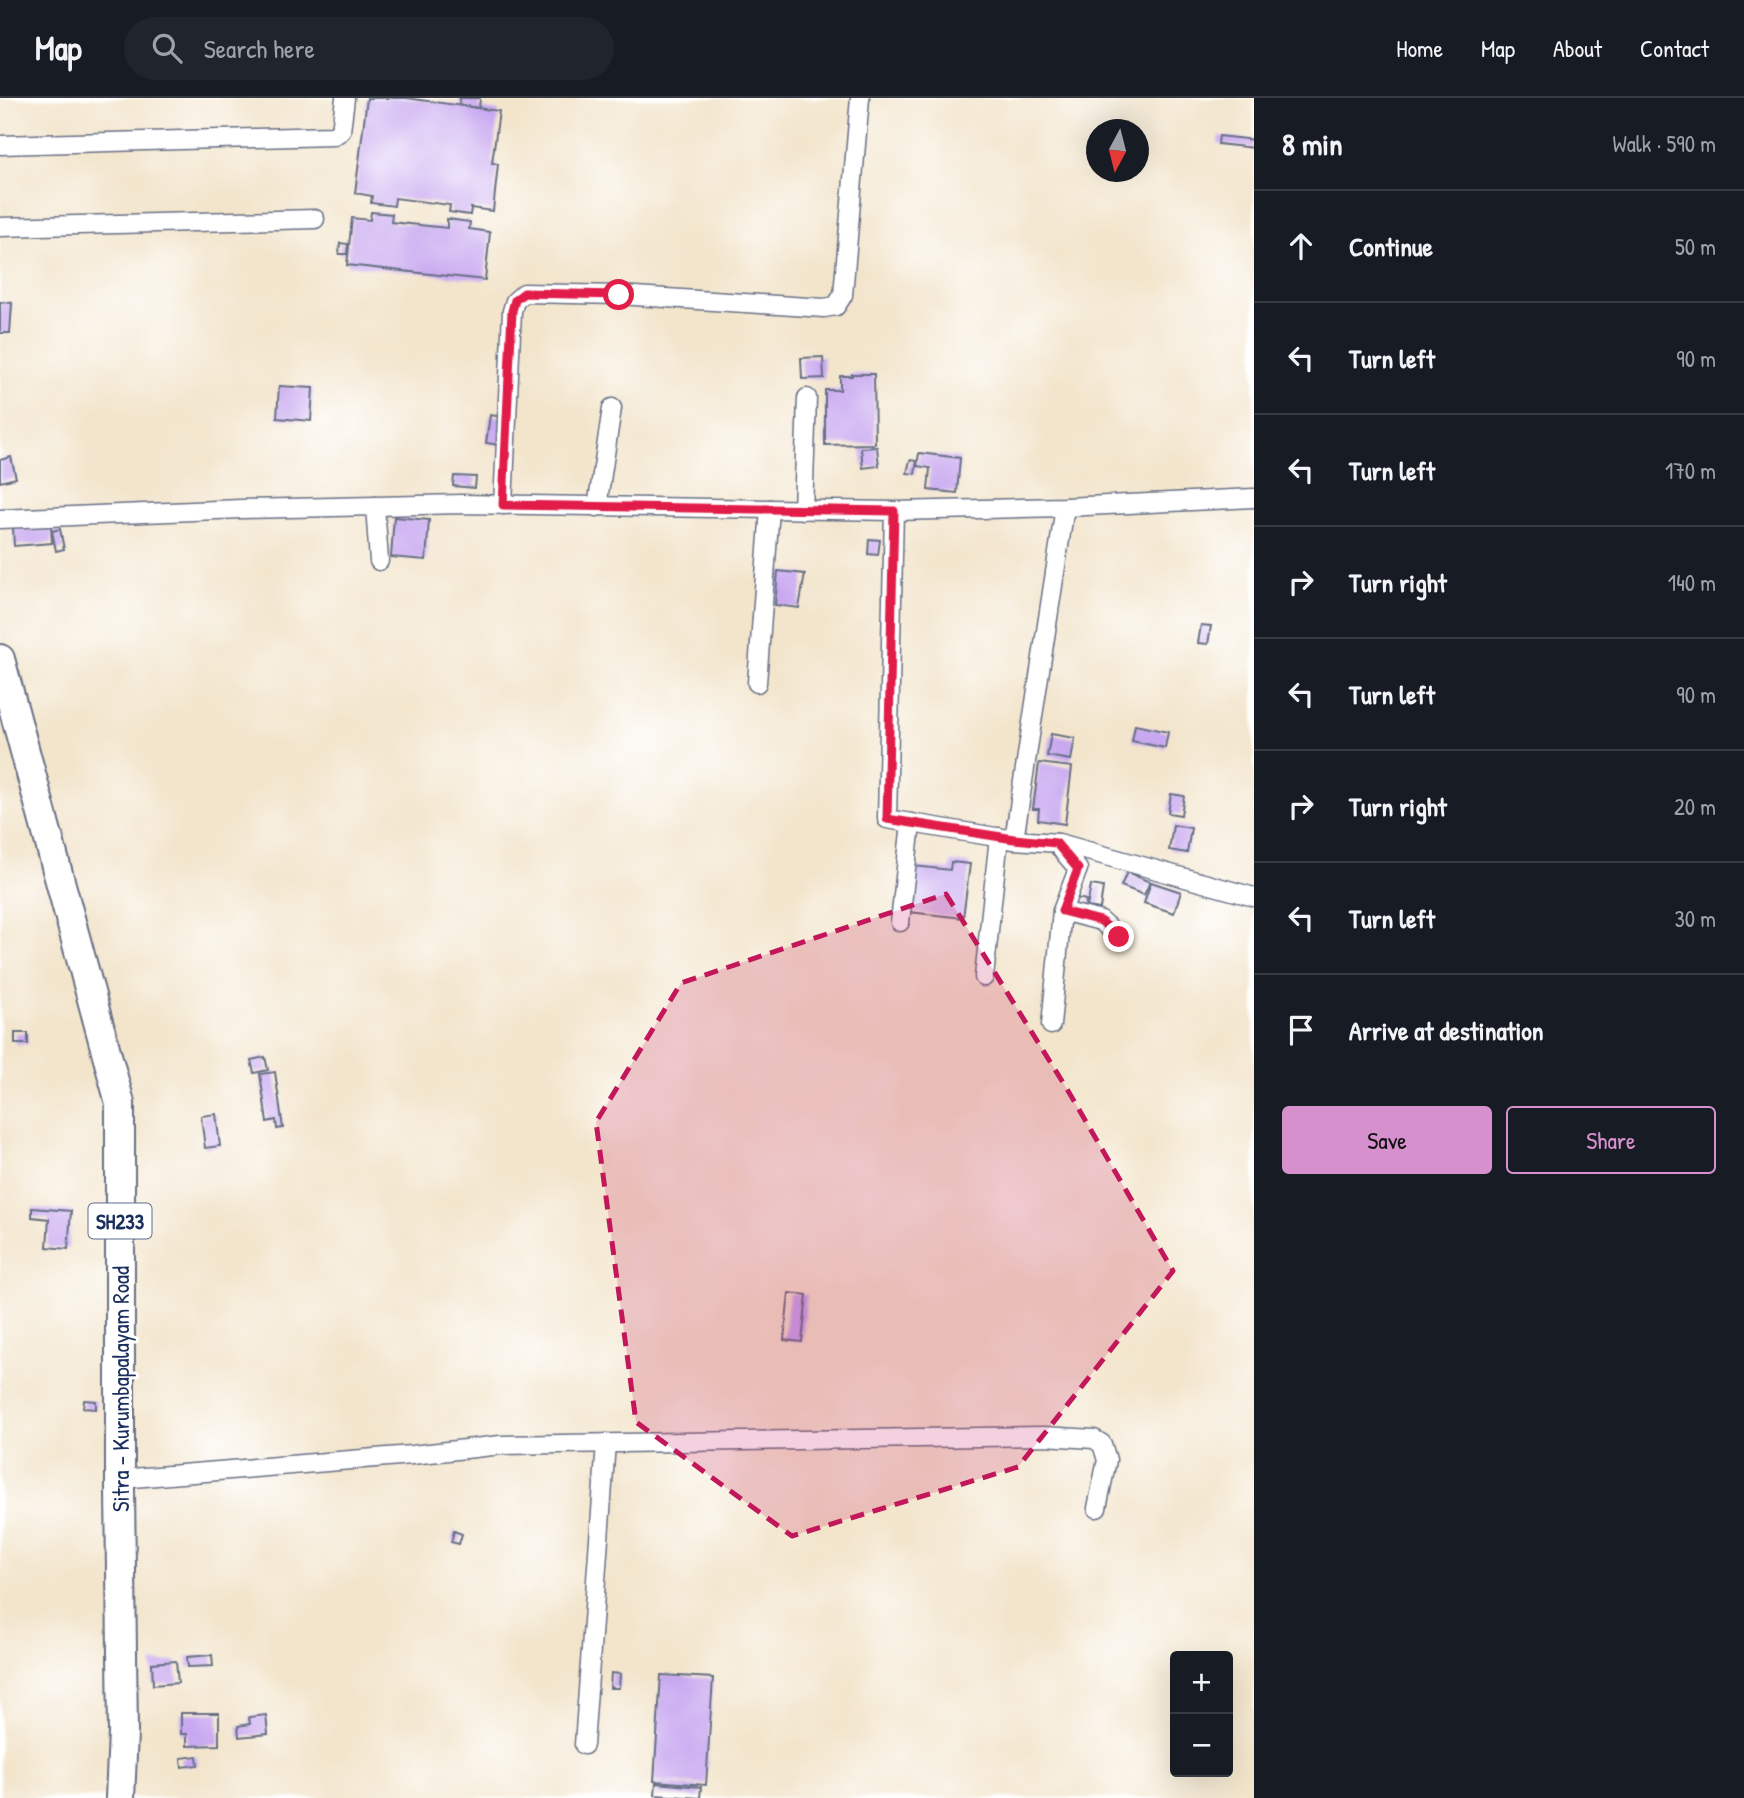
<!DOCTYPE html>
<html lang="en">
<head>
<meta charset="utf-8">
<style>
	body { margin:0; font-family:"Patrick Hand",sans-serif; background:#20242c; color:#f1f3f6 }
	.controls { position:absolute; right:21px; bottom:21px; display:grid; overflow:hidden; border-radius:7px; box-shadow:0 7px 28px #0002 }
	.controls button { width:63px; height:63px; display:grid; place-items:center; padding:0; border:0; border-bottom:2px solid #363941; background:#171b24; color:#f1f3f6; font:35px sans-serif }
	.compass { position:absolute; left:1086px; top:21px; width:63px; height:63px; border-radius:50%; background:#171b24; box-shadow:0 7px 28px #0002; rotate:187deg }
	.stop { position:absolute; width:21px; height:21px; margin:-16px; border:5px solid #e11d48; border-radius:50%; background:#fff }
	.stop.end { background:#e11d48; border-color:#fff; box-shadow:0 2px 7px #0008 }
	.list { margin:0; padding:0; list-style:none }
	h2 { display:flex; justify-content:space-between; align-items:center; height:91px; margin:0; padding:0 28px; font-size:30px }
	h2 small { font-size:23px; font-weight:400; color:#9ea1a6 }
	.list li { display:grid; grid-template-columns:46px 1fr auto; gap:21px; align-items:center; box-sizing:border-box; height:112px; padding:0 28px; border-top:2px solid #363941 }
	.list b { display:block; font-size:26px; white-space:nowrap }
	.list em { font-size:23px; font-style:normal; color:#9ea1a6 }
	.actions { display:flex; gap:14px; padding:21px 28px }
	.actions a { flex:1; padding:16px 0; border:2px solid #d690ce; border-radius:7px; text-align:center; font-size:24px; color:#d690ce }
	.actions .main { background:#d690ce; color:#111 }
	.icon { flex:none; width:38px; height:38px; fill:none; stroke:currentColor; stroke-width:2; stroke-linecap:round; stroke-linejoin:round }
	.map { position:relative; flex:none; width:1254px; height:1700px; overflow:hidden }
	header { display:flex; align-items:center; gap:42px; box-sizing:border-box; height:98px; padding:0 35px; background:#171b24; border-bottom:2px solid #363941 }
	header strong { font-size:33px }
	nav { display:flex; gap:38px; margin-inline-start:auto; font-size:24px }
	.search { width:490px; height:63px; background:#20242c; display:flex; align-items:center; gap:18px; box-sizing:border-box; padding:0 24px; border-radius:38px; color:#9ea1a6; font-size:26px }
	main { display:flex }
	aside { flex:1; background:#171b24 }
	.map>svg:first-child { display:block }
	.building { fill:#c8a8f0 }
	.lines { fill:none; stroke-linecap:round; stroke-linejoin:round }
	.street-casing { stroke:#676f84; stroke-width:21 }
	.primary-casing { stroke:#676f84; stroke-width:32 }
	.street { stroke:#fff; stroke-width:18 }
	.primary { stroke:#fff; stroke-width:28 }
	.route { stroke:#e11d48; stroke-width:9 }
	.marked { fill:#c2185b; fill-opacity:0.2; stroke:#c2185b; stroke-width:5; stroke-dasharray:14 9; stroke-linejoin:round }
	.labels { text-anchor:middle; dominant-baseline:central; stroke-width:6; stroke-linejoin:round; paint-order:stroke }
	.shield { fill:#fff; stroke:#5f6d8e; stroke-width:2 }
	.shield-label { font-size:21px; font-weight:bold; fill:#1b2f5e }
	.street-label { font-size:23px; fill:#1b2f5e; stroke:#fff }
</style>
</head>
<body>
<header>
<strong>Map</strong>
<div class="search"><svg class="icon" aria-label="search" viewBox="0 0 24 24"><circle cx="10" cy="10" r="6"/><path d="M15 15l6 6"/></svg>Search here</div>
<nav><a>Home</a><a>Map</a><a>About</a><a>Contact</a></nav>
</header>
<main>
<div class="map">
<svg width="1254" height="1700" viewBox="0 0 1254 1700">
	<rect width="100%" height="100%" fill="#fff"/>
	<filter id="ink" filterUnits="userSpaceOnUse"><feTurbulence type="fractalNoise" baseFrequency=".0143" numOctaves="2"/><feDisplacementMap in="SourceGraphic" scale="14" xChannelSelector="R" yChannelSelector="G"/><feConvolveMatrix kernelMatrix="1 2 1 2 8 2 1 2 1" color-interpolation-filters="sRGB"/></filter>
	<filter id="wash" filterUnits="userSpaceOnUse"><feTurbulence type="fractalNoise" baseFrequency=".00686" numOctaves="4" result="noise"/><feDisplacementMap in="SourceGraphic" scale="28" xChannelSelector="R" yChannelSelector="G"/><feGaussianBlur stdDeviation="1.57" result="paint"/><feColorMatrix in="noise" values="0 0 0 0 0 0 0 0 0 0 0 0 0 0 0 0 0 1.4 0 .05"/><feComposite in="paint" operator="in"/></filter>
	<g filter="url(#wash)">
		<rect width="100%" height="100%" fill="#f3e5cc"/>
		<g id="blocks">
			<g class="building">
				<path d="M367,0H406L499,13L492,65L498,66L493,113L471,110L470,117L449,114L450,107L395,100L394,108L371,105L372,98L355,95Z"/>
				<path d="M460,0H480L479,10L459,7Z"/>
				<path d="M1219,38L1254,42V50L1218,46Z"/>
				<path d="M371,114L392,116L391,124L447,130V121L470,124L469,131L490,134L485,182L347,167L352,120L370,122Z"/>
				<path d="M340,145L348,146L347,156H339Z"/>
				<path d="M0,204L12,205L10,235H0Z"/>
				<path d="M823,259L824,280L802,281L801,260Z"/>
				<path d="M852,276H874L875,346L825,347V292H840V278H852Z"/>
				<path d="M279,288L313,290L311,323L277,320Z"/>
				<path d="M490,317L504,319L500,347L486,345Z"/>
				<path d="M877,349L879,368L863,370L861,350Z"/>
				<path d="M919,355L960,360L957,395L928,392L930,370L917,368Z"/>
				<path d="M11,359L16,380L0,384V362Z"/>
				<path d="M910,362L917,363L915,376L907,375Z"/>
				<path d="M454,378L476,379L475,390L453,388Z"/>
				<path d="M394,419L429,422L426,462L391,459Z"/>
				<path d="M51,426L52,445L14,448L13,429Z"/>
				<path d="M60,431L64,451L56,453L52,433Z"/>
				<path d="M869,441L880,442L878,457L868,456Z"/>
				<path d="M778,473L805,476L799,510L775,507Z"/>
				<path d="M1201,527L1211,528L1208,546L1198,545Z"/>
				<path d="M1135,627L1168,634L1165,650L1132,643Z"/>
				<path d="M1051,636L1075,640L1071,662L1047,658Z"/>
				<path d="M1039,665L1072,669L1065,726L1038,722L1039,711H1033Z"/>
				<path d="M1171,696L1184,698L1181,717L1168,715Z"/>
				<path d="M1173,727L1191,730L1187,755L1169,752Z"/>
				<path d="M951,764L970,766L963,820L909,814L914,768L950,772Z"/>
				<path d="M1127,774L1150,784L1144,797L1121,788Z"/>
				<path d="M1151,784L1181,794L1174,815L1144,805Z"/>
				<path d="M1091,787L1103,789L1100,811L1087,809Z"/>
				<path d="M1072,799L1086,802L1085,809L1071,807Z"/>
				<rect x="15" y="935" width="13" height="11"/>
				<path d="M265,959L268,972L254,975L251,962Z"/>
				<path d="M275,974L283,1030L277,1031L276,1022L267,1024L260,976Z"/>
				<path d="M216,1016L220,1048L205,1050L201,1018Z"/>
				<path d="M32,1110L71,1113L68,1151L47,1149L49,1121L32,1119Z"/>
				<path d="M789,1195L807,1197L802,1244L784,1242Z"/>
				<path d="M84,1302L96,1303V1311L83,1310Z"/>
				<path d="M454,1433L462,1436L459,1446L451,1444Z"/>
				<path d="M212,1557L213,1568L188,1569L187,1559Z"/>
				<path d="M176,1563L178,1585L153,1587L152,1565Z"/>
				<path d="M611,1575L620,1576L619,1590H610Z"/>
				<path d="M661,1577L713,1580L706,1687L654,1683Z"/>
				<path d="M181,1615H219V1647L187,1648V1636H181Z"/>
				<path d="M266,1617L268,1636L239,1639L238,1628L250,1626L249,1619Z"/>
				<path d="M197,1658L198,1667L182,1669L181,1660Z"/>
				<path d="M656,1685L701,1689L700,1700L655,1697Z"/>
			</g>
		</g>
	</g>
	<g filter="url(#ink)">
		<use href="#blocks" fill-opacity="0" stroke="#676f84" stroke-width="2"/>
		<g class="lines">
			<defs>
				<g id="street">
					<path d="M0,47L333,38L341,33L345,0"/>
					<path d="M0,129L315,121"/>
					<path d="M503,407L512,213L515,203L524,195L619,197L824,210L836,208L843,197L860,0"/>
					<path d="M375,408L379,463"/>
					<path d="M597,409L612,310"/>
					<path d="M803,412L807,300"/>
					<path d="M894,413L1065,409L1254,400"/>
					<path d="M0,421L241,411L462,406L894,413L887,721L1014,742L1059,745L1254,799"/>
					<path d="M757,585L770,411"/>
					<path d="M1014,742L1065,409"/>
					<path d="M1062,813L1101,823L1119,839"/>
					<path d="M900,824L911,725"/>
					<path d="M984,879L999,739"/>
					<path d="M1051,927L1062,813L1078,771L1056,745"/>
					<path d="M120,1381L412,1357L501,1347L1044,1338L1094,1341L1102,1346L1107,1362L1097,1410"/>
					<path d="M584,1647L606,1345"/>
				</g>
				<path id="primary" d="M0,561L120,1005V1392L123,1635L120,1700"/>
			</defs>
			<use href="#street" class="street-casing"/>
			<use href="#primary" class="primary-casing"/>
			<use href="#street" class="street"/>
			<use href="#primary" class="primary"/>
		</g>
	</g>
	<g class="lines" filter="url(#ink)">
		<path class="route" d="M619,197L524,195L515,202L512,213L503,407L894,413L887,721L1014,741L1056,745L1078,771L1062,813L1101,823L1119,839"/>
	</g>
	<path class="marked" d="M946,796L1067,991L1173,1173L1018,1369L792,1438L636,1324L596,1024L681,885Z"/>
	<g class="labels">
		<rect class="shield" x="88.5" y="1105.5" width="63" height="35" rx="5"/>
		<g class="shield-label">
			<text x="120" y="1123">SH233</text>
		</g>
		<g class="street-label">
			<text transform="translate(120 1291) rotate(-90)">Sitra - Kurumbapalayam Road</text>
		</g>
	</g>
</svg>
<div class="controls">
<button>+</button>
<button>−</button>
</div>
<svg class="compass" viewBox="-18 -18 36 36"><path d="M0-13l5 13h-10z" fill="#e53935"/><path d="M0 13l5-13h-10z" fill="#9ea1a6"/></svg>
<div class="stop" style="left:619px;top:197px"></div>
<div class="stop end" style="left:1119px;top:839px"></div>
</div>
<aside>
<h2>8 min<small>Walk · 590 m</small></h2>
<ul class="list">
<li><svg class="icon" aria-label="ahead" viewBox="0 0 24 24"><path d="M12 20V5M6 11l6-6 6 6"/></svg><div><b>Continue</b></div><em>50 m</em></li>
<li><svg class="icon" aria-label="left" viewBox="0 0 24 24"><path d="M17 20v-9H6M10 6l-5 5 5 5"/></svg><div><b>Turn left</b></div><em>90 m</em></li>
<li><svg class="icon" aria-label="left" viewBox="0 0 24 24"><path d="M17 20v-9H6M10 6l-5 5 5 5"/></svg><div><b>Turn left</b></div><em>170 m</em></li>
<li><svg class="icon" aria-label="right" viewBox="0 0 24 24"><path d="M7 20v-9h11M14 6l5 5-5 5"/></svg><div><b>Turn right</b></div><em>140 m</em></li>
<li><svg class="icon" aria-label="left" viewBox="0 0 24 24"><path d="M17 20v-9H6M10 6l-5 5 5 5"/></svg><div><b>Turn left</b></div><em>90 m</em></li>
<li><svg class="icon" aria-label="right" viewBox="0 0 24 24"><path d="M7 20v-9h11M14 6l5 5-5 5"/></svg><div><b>Turn right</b></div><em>20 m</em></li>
<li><svg class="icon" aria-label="left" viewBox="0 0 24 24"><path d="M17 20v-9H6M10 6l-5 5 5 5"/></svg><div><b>Turn left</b></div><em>30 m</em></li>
<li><svg class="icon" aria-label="arrive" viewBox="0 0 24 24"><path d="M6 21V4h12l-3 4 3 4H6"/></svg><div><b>Arrive at destination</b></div></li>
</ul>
<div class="actions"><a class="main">Save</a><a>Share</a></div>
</aside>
</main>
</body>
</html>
